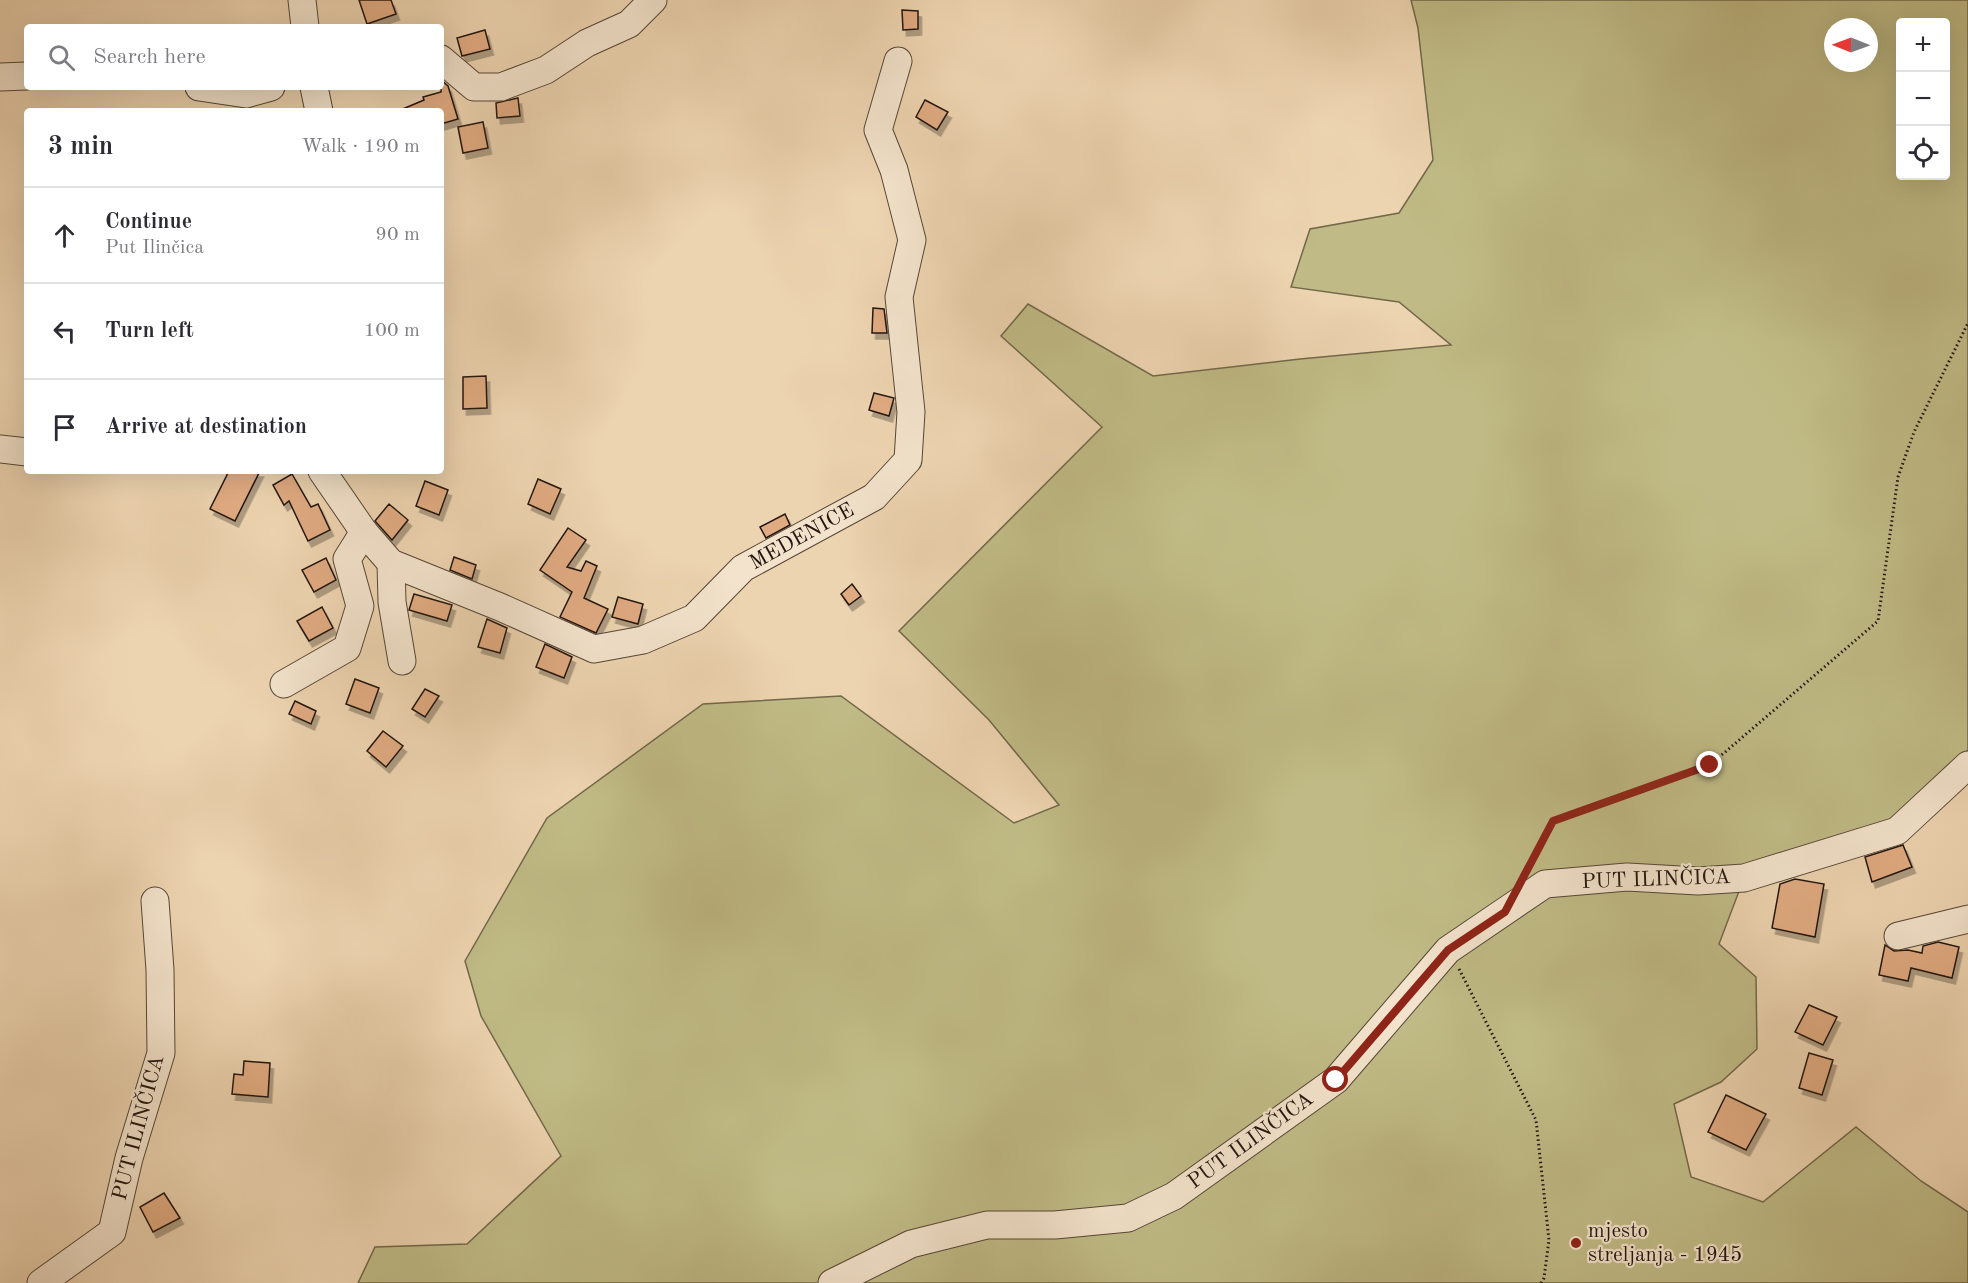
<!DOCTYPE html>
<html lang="en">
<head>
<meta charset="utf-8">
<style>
	body { margin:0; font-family:"Old Standard TT",serif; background:#f2f2f3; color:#2b2b33 }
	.controls { position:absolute; right:18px; top:18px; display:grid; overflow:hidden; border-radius:6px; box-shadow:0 6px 24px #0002 }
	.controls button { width:54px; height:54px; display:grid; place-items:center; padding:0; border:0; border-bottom:2px solid #e1e1e2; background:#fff; color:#2b2b33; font:30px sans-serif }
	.compass { position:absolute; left:1824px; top:18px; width:54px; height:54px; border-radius:50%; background:#fff; box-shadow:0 6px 24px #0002; rotate:271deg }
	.stop { position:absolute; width:18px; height:18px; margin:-14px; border:4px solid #8f2418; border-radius:50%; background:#fff }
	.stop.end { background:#8f2418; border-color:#fff; box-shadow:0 2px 6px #0008 }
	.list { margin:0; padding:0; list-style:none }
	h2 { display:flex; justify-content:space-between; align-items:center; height:78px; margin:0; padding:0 24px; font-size:26px }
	h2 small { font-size:20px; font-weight:400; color:#7c7c81 }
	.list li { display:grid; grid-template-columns:39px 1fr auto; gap:18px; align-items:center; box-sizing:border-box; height:96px; padding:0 24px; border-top:2px solid #e1e1e2 }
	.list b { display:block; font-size:22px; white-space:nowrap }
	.list p { margin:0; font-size:20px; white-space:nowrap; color:#7c7c81 }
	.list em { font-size:20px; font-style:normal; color:#7c7c81 }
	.icon { flex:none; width:33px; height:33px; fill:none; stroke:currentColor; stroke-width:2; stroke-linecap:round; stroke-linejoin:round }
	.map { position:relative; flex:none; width:1968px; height:1283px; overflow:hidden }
	.search { position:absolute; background:#fff; box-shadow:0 6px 24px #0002; left:24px; top:24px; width:420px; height:66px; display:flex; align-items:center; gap:15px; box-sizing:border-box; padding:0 21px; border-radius:6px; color:#7c7c81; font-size:22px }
	.panel { position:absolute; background:#fff; box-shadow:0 6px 24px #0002; left:24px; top:108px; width:420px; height:366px; border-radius:6px }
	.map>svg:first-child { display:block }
	.green { fill:#c0bb86; stroke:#72684a; stroke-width:1.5; fill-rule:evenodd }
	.building { fill:#e1ab82; stroke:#23160f; stroke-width:1.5; filter:url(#shadow) }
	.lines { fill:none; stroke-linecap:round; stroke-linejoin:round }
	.minor-casing { stroke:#564637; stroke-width:29 }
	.path { stroke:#23160f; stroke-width:3; stroke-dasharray:1.5 3; stroke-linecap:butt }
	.minor { stroke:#f3e3cc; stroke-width:27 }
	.route { stroke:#8f2418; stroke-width:8 }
	.poi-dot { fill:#8f2418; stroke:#f3e3cc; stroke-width:2 }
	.labels { text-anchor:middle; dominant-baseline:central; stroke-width:4.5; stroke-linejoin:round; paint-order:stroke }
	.street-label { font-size:21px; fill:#23160f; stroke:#f3e3cc }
	.poi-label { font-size:21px; fill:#23160f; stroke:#f3e3cc; text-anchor:start }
</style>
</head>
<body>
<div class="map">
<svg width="1968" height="1283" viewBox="0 0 1968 1283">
	<defs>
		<filter id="shadow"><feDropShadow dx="3.5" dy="6" stdDeviation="0" flood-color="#0004"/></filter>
	</defs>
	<rect width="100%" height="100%" fill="#edd4b0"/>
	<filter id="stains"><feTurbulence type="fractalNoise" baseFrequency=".00333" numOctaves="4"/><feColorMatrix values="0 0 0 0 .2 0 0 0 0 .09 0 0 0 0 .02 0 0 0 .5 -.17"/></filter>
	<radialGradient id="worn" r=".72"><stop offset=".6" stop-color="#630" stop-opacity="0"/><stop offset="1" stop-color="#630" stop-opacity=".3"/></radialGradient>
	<path class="green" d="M1411,0H1968V750L1945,770L1897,831L1744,878L1719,944L1756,977L1757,1049L1721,1082L1674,1104L1691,1177L1763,1202L1856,1127L1921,1181L1968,1212V1283H358L375,1247L467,1244L561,1156L481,1016L465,961L547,818L703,704L841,696L1014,823L1059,805L989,720L899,631L1102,427L1001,336L1028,304L1153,376L1300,359L1451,345L1399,302L1291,287L1310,229L1399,213L1433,160L1418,28ZM1900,22H1946V176H1900ZM1833,27H1869V63H1833Z"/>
	<g class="building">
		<path d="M359,0H391L396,14L367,24Z"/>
		<path d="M902,10L918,11V29L903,30Z"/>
		<path d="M485,30L490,49L462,56L457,38Z"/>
		<path d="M441,80L448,86L458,119L441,124V111H398L424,100L423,97L441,92Z"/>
		<path d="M518,98L520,116L497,118L496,103Z"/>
		<path d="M925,100L948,112L937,130L916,117Z"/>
		<path d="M483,122L488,148L463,153L458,127Z"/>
		<path d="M873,308L884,309L887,333H872Z"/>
		<path d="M486,376L487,408L463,409V377Z"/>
		<path d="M874,393L894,398L889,416L869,410Z"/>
		<path d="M229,471H260L235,521L210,509Z"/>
		<path d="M292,474L311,507L318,504L330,530L308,541L289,501L284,505L273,485Z"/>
		<path d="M538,479L561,489L550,514L528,504Z"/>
		<path d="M425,481L448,490L439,515L416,506Z"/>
		<path d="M389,504L408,520L392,540L375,521Z"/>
		<path d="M785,514L790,525L766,538L760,527Z"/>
		<path d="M568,528L586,540L567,567L581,571L586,561L597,566L584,598L608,609L596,633L560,617L572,592L540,570Z"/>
		<path d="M454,557L476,565L472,579L450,570Z"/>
		<path d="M326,558L336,580L314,592L302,570Z"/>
		<path d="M852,584L861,596L849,605L841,594Z"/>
		<path d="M414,594L452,605L447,621L409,610Z"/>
		<path d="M618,597L643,604L638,624L612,617Z"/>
		<path d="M322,607L333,628L309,641L297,621Z"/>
		<path d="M487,619L507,628L500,653L478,647Z"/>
		<path d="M545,644L572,657L564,678L536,667Z"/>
		<path d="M355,679L379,688L370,713L346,704Z"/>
		<path d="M425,689L439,696L425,717L412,709Z"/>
		<path d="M295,701L316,711L311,724L289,714Z"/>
		<path d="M383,731L403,746L386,767L367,751Z"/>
		<path d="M1903,845L1912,867L1872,882L1865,857Z"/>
		<path d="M1795,879L1824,884L1815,937L1772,928L1780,884Z"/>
		<path d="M1938,942L1959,947L1952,978L1911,968L1908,981L1879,975L1885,945L1894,951L1908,950L1922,953L1923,946Z"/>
		<path d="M1809,1005L1837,1017L1823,1045L1795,1032Z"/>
		<path d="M1809,1053L1833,1060L1822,1095L1799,1088Z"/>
		<path d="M244,1061L270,1063L268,1097L232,1094L234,1074L243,1075Z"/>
		<path d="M1726,1095L1766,1114L1746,1150L1708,1132Z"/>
		<path d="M164,1193L180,1218L153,1232L140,1207Z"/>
	</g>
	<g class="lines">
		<defs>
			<g id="minor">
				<path d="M302,0L305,27"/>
				<path d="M441,59L474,87H501L546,70L587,43L629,24L653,0"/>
				<path d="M0,77L27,76"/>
				<path d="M199,87L246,94L271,87"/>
				<path d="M314,87L319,111"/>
				<path d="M0,449L27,452"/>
				<path d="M322,471L364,532L391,563L500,607L594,649L643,640L694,618L743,568L874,497L908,460L911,412L899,297L912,240L894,170L878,130L898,61"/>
				<path d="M391,563L392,602L402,661"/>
				<path d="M284,684L347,648L360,606L347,559L364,532"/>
				<path d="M1898,936L1968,919"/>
				<path d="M41,1283L112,1232L129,1158L161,1053L160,970L155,901"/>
				<path d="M832,1283L911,1244L987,1225H1055L1128,1218L1174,1196L1336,1080L1448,950L1545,884L1627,877L1698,881L1744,878L1897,831L1968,765"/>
			</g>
		</defs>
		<use href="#minor" class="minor-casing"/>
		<g class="path">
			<path d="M1529,867L1553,821L1710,765L1878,621L1898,477L1914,432L1968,323"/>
			<path d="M1459,969L1536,1120L1549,1240L1544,1278L1541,1283"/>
		</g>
		<use href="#minor" class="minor"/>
	</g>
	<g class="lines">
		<path class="route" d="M1336,1080L1448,950L1505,912L1553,821L1710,765"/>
	</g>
	<circle class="poi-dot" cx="1576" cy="1243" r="6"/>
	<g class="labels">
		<g class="street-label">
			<text transform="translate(802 537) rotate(-29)">MEDENICE</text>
			<text transform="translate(1656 880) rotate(-2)">PUT ILINČICA</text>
			<text transform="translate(139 1128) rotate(-75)">PUT ILINČICA</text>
			<text transform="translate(1251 1141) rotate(-36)">PUT ILINČICA</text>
		</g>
		<g class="poi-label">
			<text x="1588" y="1231">mjesto<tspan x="1588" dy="24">streljanja - 1945</tspan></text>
		</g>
	</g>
	<rect width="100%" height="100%" filter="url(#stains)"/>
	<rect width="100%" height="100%" fill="url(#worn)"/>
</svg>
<div class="controls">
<button>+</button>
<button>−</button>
<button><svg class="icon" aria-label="locate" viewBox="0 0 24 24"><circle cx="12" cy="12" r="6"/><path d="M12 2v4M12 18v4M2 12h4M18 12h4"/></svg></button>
</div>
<svg class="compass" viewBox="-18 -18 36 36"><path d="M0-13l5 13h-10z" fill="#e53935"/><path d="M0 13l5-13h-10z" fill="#7c7c81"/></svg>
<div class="stop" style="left:1336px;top:1080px"></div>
<div class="stop end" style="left:1710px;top:765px"></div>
<div class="search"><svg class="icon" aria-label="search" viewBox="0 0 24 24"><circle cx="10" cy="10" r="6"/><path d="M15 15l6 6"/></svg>Search here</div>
<section class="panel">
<h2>3 min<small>Walk · 190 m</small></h2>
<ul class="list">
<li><svg class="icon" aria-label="ahead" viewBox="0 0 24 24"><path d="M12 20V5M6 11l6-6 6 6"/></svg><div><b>Continue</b><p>Put Ilinčica</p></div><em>90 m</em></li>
<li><svg class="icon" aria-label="left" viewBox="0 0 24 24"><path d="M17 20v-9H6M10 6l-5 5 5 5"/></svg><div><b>Turn left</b></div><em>100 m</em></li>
<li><svg class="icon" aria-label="arrive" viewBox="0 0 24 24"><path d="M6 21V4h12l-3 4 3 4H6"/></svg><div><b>Arrive at destination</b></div></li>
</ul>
</section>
</div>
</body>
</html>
